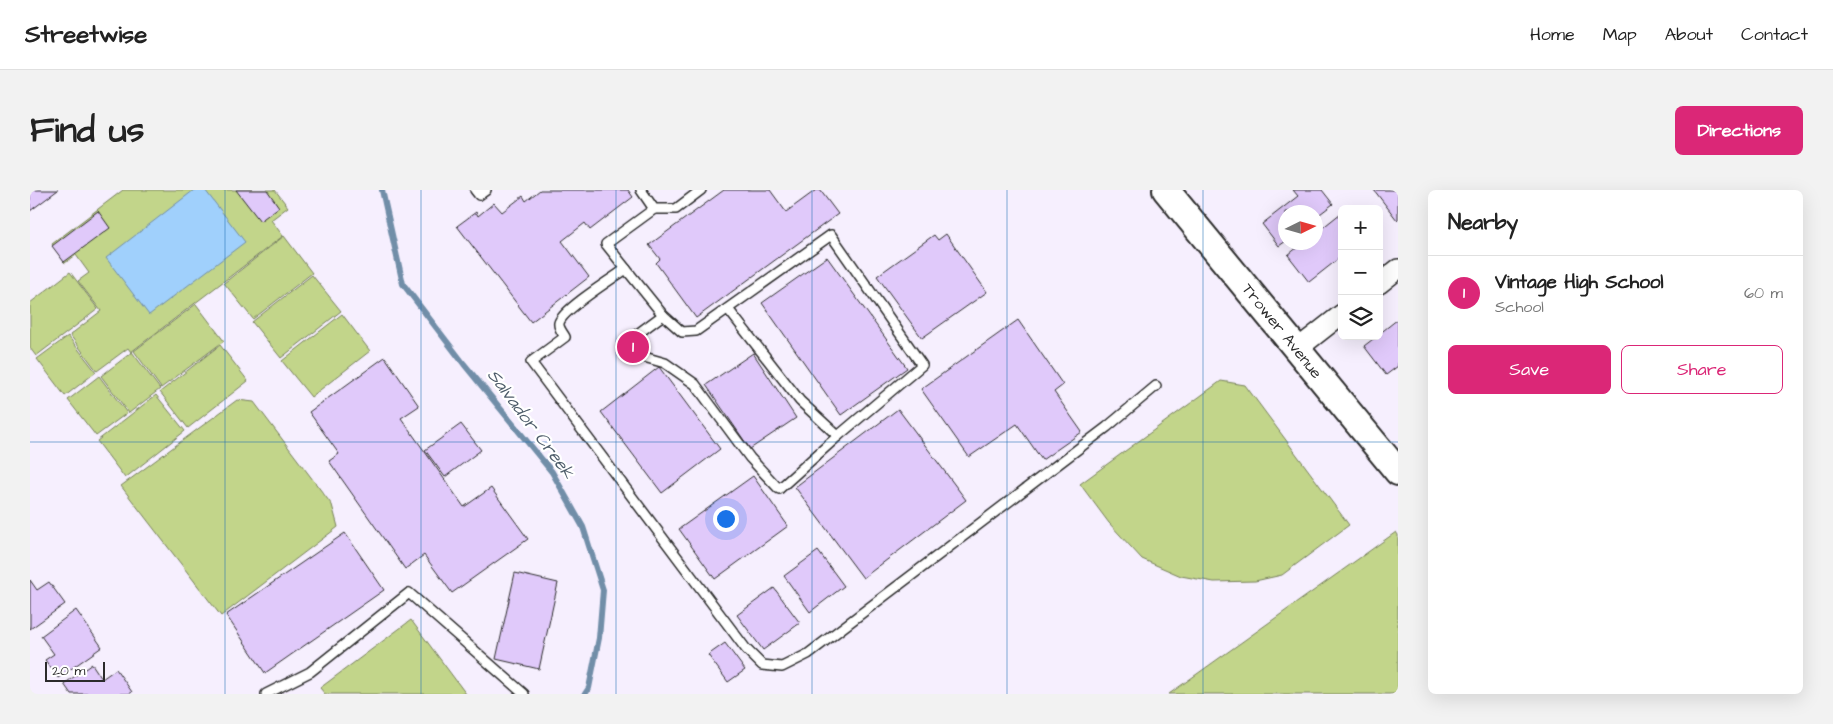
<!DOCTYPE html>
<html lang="en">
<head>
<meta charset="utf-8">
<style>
	body { margin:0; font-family:"Architects Daughter",sans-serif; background:#f2f2f2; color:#222 }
	.controls { position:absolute; right:15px; top:15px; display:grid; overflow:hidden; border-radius:8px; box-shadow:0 5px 20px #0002 }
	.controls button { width:45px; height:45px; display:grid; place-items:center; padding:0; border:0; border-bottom:1px solid #e0e0e0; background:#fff; color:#222; font:25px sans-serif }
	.compass { position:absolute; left:1248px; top:15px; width:45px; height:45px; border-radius:50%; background:#fff; box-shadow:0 5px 20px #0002; rotate:85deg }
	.scale { position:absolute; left:15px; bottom:12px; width:60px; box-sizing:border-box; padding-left:5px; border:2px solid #2b2b2b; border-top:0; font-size:14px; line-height:18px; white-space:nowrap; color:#2b2b2b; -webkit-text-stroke:4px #fff; paint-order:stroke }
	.you { position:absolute; left:695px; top:328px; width:18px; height:18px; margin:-12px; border:4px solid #fff; border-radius:50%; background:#1a73e8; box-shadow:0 0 0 8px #1a73e833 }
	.badge { display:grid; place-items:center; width:32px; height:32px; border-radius:50%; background:#db2777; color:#fff; font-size:16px; font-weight:700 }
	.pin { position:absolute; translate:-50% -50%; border:2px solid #fff; box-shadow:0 1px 5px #0006 }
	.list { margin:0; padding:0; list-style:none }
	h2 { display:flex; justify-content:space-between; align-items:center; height:65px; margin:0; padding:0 20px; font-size:21px }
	h2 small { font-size:16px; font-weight:400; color:#767676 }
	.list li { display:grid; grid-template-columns:32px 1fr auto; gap:15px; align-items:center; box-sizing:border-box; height:75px; padding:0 20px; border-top:1px solid #e0e0e0 }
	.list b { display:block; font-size:19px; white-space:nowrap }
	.list p { margin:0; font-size:16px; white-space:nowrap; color:#767676 }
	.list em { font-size:16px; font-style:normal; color:#767676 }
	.actions { display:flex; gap:10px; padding:15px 20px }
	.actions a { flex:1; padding:11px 0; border:1px solid #db2777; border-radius:8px; text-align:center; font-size:18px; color:#db2777 }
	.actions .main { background:#db2777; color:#fff }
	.icon { flex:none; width:28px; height:28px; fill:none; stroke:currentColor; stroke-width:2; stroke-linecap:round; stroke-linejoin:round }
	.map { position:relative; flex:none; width:1368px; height:504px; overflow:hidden; border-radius:8px }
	header { display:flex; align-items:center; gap:30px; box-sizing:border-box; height:70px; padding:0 25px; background:#fff; border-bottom:1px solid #e0e0e0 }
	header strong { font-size:24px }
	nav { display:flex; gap:28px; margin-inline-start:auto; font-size:18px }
	.intro { display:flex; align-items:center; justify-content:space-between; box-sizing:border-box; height:120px; padding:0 30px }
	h1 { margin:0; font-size:35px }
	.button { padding:12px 22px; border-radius:8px; background:#db2777; color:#fff; font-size:18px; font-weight:700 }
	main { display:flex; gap:30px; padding:0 30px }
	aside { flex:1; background:#fff; border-radius:8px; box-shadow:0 5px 20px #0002 }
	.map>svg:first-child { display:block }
	.green { fill:#c2d58a; stroke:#76805a }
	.water { fill:#a0d0fc; stroke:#718ea8 }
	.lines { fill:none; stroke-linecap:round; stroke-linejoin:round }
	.stream { stroke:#718ea8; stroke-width:6 }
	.building { fill:#e0c9fa; stroke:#2b2b2b }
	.lane-casing { stroke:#2b2b2b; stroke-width:12 }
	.street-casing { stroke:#2b2b2b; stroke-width:22 }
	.secondary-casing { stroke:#2b2b2b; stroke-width:30 }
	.lane { stroke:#fff; stroke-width:9 }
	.street { stroke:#fff; stroke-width:19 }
	.secondary { stroke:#fff; stroke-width:26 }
	.grid { fill:none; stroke:#1f6fb2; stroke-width:1; stroke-opacity:0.55 }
	.labels { text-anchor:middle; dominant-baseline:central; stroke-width:4.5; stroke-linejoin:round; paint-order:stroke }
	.street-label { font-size:16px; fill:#2b2b2b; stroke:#fff }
	.water-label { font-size:18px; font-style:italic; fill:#4e5d6a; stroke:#fff }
</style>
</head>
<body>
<header>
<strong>Streetwise</strong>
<nav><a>Home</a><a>Map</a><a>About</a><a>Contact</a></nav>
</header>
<div class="intro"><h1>Find us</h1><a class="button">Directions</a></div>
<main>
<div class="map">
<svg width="1368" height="504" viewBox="0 0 1368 504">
	<rect width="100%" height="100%" fill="#f6effe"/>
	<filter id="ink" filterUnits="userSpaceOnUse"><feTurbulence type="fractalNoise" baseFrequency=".02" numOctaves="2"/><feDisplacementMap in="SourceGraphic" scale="10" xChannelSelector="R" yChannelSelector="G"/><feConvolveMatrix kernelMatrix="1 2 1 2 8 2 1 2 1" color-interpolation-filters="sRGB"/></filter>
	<g filter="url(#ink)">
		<g class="green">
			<path d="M93,0H245L258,17L241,30L253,46L101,162L98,158L67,181L40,145L71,121L48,91L59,83L46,65L35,73L22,54Z"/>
			<path d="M254,46L282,83L223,129L194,93Z"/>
			<path d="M40,82L68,119L6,166L0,158V113Z"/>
			<path d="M282,85L311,121L251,168L222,132Z"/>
			<path d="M166,114L194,151L131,198L104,161Z"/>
			<path d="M312,124L340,161L281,207L252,171Z"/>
			<path d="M38,146L66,182L35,206L7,169Z"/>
			<path d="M190,155L218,191L158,238L130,202Z"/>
			<path d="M102,162L130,199L99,223L71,186Z"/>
			<path d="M69,186L97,223L66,246L38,210Z"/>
			<path d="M1191,191L1215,195L1319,335L1252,385L1225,391L1184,392L1151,386L1112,369L1079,333L1050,294Z"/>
			<path d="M126,205L155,241L95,288L67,251Z"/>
			<path d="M207,210L224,212L302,315L308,337L191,426L91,296Z"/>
			<path d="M1366,342L1368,345V504H1139Z"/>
			<path d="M381,430L436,504H295L290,498Z"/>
		</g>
		<path class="water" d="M164,0H175L215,52L119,125L76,68Z"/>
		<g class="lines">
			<path class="stream" d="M352,0L373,94L434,174L522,282L553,337L573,400L569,448L559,498L555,504"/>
		</g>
		<g class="building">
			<path d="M0,0H28L0,21Z"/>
			<path d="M206,0H237L249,17L230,31Z"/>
			<path d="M510,0H598L603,7L560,40L555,33L532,51L559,87L501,132L427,36L446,22L448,26L464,13L472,22L493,6L496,11Z"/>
			<path d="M694,0H740L756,22L786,0H790L808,24L666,128L626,73L630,69L619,55Z"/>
			<path d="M1263,0H1292L1303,14L1286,27V22H1256V51L1249,56L1232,34L1268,6Z"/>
			<path d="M1344,0H1368V29L1367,30Z"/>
			<path d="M68,21L80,38L34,72L22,56Z"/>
			<path d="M1311,23L1312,66L1279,92L1258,65L1274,52H1286V43Z"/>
			<path d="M916,44L957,102L892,148L847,86L904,45L908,50Z"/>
			<path d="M797,67L877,178L811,225L732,113Z"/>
			<path d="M1368,129V176L1356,185L1334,156L1347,146H1349V144Z"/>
			<path d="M988,130L1033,195L1024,202L1052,242L1012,270L987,234L939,267L891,199Z"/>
			<path d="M723,163L766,228L720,259L676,195Z"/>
			<path d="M355,167L389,216L371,228L434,317L461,298L498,349L422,403L394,365L375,379L299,271L309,264L279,222Z"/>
			<path d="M629,177L690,259L632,303L571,222Z"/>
			<path d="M868,219L936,310L833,388L765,297Z"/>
			<path d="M431,234L451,260L415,287L395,260Z"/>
			<path d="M723,286L758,336L685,389L649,339Z"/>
			<path d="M315,343L354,400L235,483L196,425Z"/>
			<path d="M788,361L814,396L780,422L754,386Z"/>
			<path d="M485,383L528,393L509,479L466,469Z"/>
			<path d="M0,390L7,400L19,392L35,414L0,439Z"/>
			<path d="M744,398L770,433L733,460L707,425Z"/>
			<path d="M46,420L72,457L28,488L15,470L24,464L11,446Z"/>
			<path d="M695,453L715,480L698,492L678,465Z"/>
			<path d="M62,474L72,489L86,479L102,502L99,504H41L34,494Z"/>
		</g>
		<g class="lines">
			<defs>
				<g id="lane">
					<path d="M445,0L449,5L456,0"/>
					<path d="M611,0L624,19H646L671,0"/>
					<path d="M624,19L576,54L596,79C583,88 532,120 529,133C528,138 533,143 535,147L501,172L716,459L732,475L752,477L778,464L1077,237L1126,196"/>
					<path d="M596,79L633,125L652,142L666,141L801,45L892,175L808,246L770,211L698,119"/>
					<path d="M633,125L602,148L614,167L635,173L665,194L720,268L749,299L808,246"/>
					<path d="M236,504L280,482L379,403L494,504"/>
				</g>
				<g id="street">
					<path d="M1349,94L1368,79"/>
					<path d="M1266,160L1312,124"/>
				</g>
				<path id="secondary" d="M1136,0L1368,282"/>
			</defs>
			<use href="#lane" class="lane-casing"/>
			<use href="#street" class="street-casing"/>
			<use href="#secondary" class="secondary-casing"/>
			<use href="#lane" class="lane"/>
			<use href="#street" class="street"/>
			<use href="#secondary" class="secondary"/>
		</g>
	</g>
	<path class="grid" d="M195,0V504M391,0V504M586,0V504M782,0V504M977,0V504M1173,0V504M0,252H1368"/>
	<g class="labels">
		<g class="street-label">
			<text transform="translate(1252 141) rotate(51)">Trower Avenue</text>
		</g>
		<g class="water-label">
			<text transform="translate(501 234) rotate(53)">Salvador Creek</text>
		</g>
	</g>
</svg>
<div class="controls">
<button>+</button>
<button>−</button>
<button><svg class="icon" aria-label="layers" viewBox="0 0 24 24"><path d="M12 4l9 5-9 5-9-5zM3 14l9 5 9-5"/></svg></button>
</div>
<svg class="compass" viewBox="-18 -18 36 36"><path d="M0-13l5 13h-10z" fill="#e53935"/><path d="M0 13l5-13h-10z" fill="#767676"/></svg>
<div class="scale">20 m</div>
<div class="you"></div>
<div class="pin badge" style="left:603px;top:157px">1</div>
</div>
<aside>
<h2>Nearby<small></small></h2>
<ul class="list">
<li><span class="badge">1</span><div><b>Vintage High School</b><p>School</p></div><em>60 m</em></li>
</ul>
<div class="actions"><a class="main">Save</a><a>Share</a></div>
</aside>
</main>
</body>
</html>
